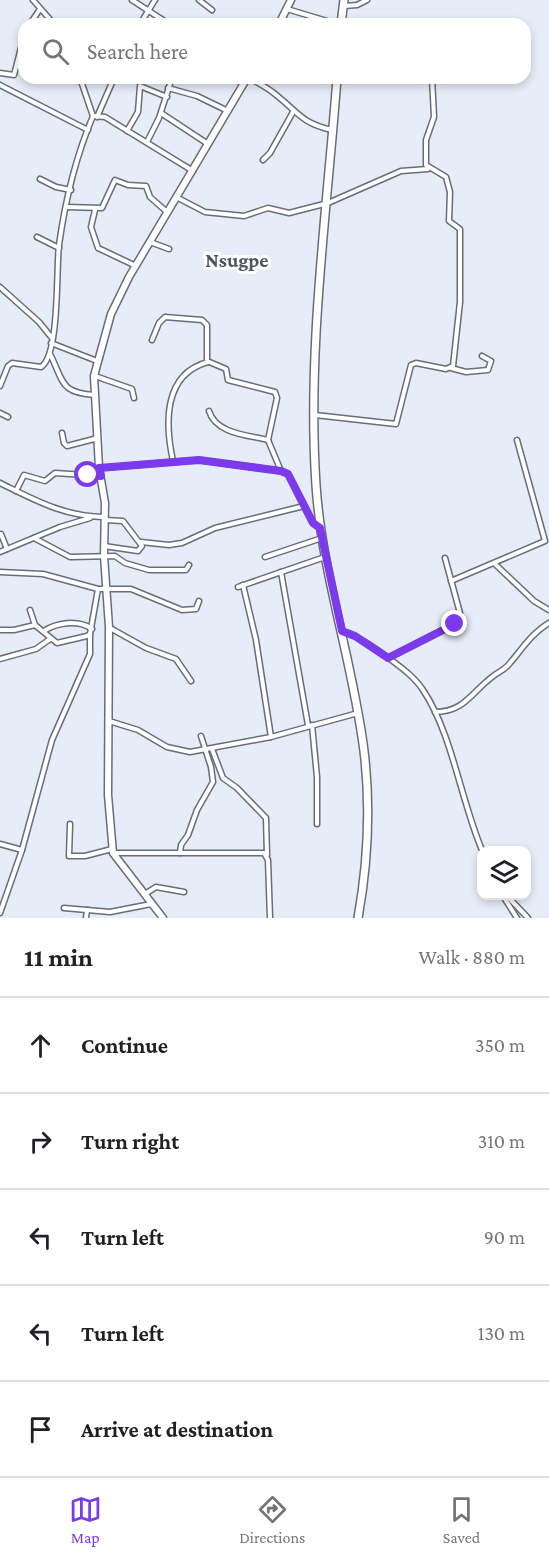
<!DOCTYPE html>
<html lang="en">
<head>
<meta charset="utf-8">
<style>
	body { margin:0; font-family:"Crimson Pro",serif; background:#f6f6f6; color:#202124 }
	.controls { position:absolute; right:18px; bottom:18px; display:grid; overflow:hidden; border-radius:12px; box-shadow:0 3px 9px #0003 }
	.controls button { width:54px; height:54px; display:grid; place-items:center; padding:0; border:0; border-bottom:2px solid #e0e0e0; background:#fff; color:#202124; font:30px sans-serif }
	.stop { position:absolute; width:18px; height:18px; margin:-14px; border:4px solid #7c3aed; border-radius:50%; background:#fff }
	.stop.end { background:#7c3aed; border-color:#fff; box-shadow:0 2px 6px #0008 }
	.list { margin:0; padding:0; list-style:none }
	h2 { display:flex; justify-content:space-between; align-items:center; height:78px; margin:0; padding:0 24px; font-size:26px }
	h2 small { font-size:20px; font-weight:400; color:#757577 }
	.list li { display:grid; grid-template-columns:39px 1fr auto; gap:18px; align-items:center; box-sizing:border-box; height:96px; padding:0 24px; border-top:2px solid #e0e0e0 }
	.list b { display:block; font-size:22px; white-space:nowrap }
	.list em { font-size:20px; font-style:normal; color:#757577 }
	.icon { flex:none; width:33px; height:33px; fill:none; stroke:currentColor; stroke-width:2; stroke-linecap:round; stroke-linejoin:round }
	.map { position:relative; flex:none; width:549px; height:918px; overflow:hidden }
	.search { position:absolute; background:#fff; box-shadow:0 3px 9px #0003; left:18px; right:18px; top:18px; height:66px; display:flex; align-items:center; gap:15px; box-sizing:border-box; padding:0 21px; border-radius:18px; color:#757577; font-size:22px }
	.sheet { height:558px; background:#fff }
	nav { display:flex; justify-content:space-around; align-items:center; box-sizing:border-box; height:84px; border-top:2px solid #e0e0e0; background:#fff; font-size:16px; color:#757577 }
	nav a { display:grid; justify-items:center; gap:3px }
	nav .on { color:#7c3aed }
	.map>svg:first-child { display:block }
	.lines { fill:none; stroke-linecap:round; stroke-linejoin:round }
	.street-casing { stroke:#686e78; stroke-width:7 }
	.secondary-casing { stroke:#686e78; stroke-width:9 }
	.primary-casing { stroke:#686e78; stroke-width:10 }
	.street { stroke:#fff; stroke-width:4 }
	.secondary { stroke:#fff; stroke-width:6 }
	.primary { stroke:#fff; stroke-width:7 }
	.route { stroke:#7c3aed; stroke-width:8 }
	.labels { text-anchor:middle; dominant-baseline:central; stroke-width:6; stroke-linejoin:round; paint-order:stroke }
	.quarter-label { font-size:20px; font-weight:bold; fill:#4f555e; stroke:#fff }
</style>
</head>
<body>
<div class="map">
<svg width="549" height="918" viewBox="0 0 549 918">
	<rect width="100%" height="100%" fill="#e6edf8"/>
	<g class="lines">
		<defs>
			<g id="street">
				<path d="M33,0L54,24"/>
				<path d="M132,0L169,24"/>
				<path d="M199,0L212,10"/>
				<path d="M344,6L357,5L367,0"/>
				<path d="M287,9L337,24"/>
				<path d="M30,24L40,9"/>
				<path d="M140,24L155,0"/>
				<path d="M0,73L14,75L24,36"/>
				<path d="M80,78L93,116L105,117L193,171"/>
				<path d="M250,78C258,83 268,88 275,94C298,112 301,123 332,130"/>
				<path d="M0,85L88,130"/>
				<path d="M168,88L197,96L228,111"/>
				<path d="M161,113L208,144"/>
				<path d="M97,117L114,78"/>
				<path d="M127,131L138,112L140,86L167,97"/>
				<path d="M147,142L159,118L172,78"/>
				<path d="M263,160L270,153L293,112"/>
				<path d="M40,179L56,187L71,190"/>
				<path d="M178,198L205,212L244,216L268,208L289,213L328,203L401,171L428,169"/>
				<path d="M67,207L102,208L115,180L128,185L146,186L150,197L167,212"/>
				<path d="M95,210L91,227L98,248L136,266"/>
				<path d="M37,237L59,248"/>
				<path d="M150,242L169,249"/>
				<path d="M0,287L39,322L52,338"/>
				<path d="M152,340L159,323L165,317L202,320L207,325V361L226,369L228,380L275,392L277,398L268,440L281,471"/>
				<path d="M51,343L97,361"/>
				<path d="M50,354C64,382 60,393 95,395"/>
				<path d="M451,368L466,372L488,370L491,361L482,356"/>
				<path d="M95,376L132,389L134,398"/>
				<path d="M0,386L8,366L12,363L41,367C60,355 56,268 59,245C65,202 76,156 93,116"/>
				<path d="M209,411C216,434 248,435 268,440"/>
				<path d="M0,413L8,417"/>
				<path d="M315,415L396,424L411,365L416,363L446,369L453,366L460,302V229L449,221L450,192L446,177L426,165V140L434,117L432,78"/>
				<path d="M62,433L64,443L67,446L98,438"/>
				<path d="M173,461C165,424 163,374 208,362"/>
				<path d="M100,468L199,460L281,471L288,474L313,523L320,528"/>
				<path d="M0,483C35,500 63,516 103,517"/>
				<path d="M16,491L24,475L45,481L55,473L100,476"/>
				<path d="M1,534L7,549"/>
				<path d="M34,538L70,557L115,556L125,563L149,570H186L189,565"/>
				<path d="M141,542L169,545L182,543L215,528L304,506"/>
				<path d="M104,546L138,551L142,546L123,521L105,520"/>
				<path d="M0,552L60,527L90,518"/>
				<path d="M265,557L322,538"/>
				<path d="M495,564L534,601L549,610"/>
				<path d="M0,572L43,574L98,589H131L182,610L196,609L199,601"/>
				<path d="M281,572L308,725"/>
				<path d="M451,581L545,541L517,440"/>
				<path d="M243,585L256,640L271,737"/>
				<path d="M238,587L325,557"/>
				<path d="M30,610L35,625"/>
				<path d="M110,628L146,648L176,659L191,681"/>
				<path d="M0,630H14L35,625L57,643L87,636L90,634L98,589"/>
				<path d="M44,631C56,623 78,619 92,629"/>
				<path d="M342,631C359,637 372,646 386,656C399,666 414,676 423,690C452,733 461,801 482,850"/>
				<path d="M388,658L458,622L460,613L445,558"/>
				<path d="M0,659L36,649L50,639"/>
				<path d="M435,712C464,712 471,693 492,677C498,672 505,670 510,663C522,649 532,633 549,623"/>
				<path d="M109,721L138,730L167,747L190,752L271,737L358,713"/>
				<path d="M312,725L317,777V824"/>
				<path d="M212,749L223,778L237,788L266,818L267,855"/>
				<path d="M70,824L69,856H85L112,849"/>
				<path d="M0,844L22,850L0,913"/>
				<path d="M22,850L52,740L90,654V634"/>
				<path d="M114,853H264L268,860L270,918"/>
				<path d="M180,853L181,845L188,835L197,810L213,782L211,767L201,736"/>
				<path d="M145,894L156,887L184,892"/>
				<path d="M503,896L517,918"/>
				<path d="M507,896L528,918"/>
				<path d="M64,908L110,912L151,904"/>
				<path d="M86,918L87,910"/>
			</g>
			<g id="secondary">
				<path d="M279,24L291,0"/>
				<path d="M163,918L113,853L108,795L109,627L104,556L105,503L99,468L94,376L111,314L129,277L247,78"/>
			</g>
			<g id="primary">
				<path d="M341,24L344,0"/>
				<path d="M337,78C327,212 307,350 316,485C322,575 353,662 364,751C371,808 368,862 358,918"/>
			</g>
		</defs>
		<use href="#street" class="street-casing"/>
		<use href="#secondary" class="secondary-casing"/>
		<use href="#primary" class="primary-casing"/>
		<use href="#street" class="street"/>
		<use href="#secondary" class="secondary"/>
		<use href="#primary" class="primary"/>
	</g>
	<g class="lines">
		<path class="route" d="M88,475L101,476L99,468L199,460L281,471L288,474L313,523L320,528L342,631L355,636L388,658L455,624"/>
	</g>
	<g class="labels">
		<g class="quarter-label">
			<text x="237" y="260">Nsugpe</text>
		</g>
	</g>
</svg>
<div class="controls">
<button><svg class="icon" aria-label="layers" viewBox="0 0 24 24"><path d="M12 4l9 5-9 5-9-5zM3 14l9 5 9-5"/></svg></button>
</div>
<div class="stop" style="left:88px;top:475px"></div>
<div class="stop end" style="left:455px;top:624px"></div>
<div class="search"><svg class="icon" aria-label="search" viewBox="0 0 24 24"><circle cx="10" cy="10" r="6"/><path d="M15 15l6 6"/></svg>Search here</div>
</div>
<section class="sheet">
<h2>11 min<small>Walk · 880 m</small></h2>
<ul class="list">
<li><svg class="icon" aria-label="ahead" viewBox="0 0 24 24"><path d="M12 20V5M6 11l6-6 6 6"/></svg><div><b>Continue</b></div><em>350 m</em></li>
<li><svg class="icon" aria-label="right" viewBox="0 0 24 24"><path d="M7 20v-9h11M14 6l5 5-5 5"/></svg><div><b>Turn right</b></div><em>310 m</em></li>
<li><svg class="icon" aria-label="left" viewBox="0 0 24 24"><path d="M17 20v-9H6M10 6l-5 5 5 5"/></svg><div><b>Turn left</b></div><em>90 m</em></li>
<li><svg class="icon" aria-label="left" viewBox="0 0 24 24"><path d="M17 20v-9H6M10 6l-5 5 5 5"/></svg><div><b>Turn left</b></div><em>130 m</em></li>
<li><svg class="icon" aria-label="arrive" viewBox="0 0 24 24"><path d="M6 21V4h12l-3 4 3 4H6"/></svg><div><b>Arrive at destination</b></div></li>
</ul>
</section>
<nav>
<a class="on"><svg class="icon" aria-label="map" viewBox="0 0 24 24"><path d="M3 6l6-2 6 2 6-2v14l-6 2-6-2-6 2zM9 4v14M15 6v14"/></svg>Map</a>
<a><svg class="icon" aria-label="directions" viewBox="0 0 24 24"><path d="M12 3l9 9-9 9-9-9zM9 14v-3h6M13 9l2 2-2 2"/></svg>Directions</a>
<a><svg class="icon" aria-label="saved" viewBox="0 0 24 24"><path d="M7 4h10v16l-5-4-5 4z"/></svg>Saved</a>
</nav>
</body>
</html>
